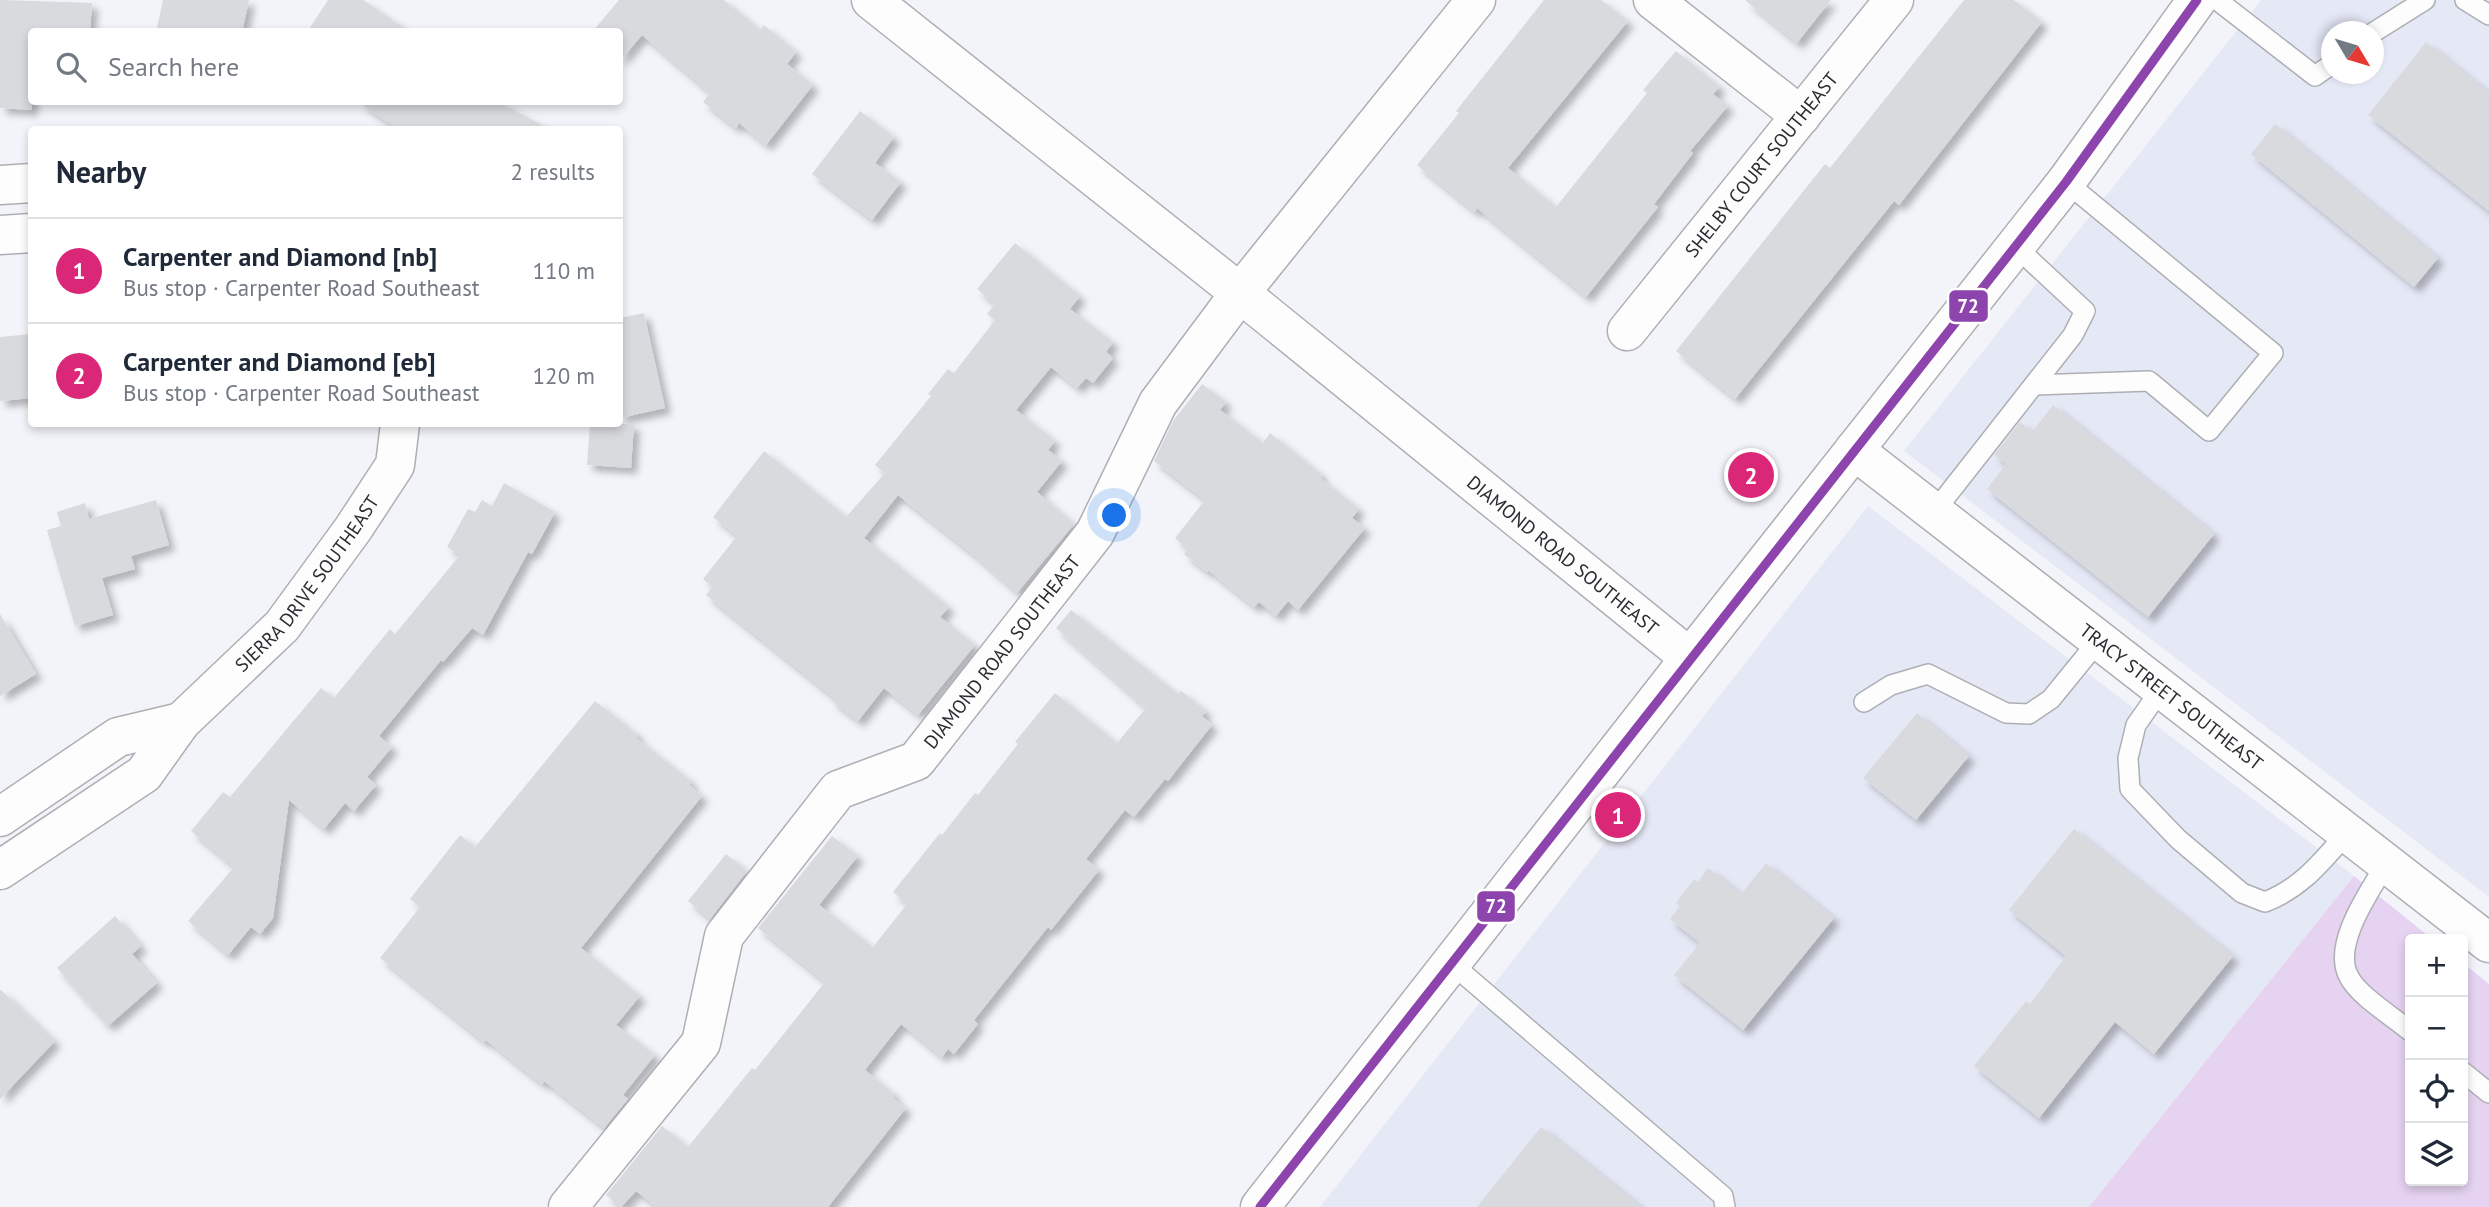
<!DOCTYPE html>
<html lang="en">
<head>
<meta charset="utf-8">
<style>
	body { margin:0; font-family:"PT Sans",sans-serif; background:#f6f6f7; color:#1f2937 }
	.controls { position:absolute; right:21px; bottom:21px; display:grid; overflow:hidden; border-radius:7px; box-shadow:0 4px 10px #0003 }
	.controls button { width:63px; height:63px; display:grid; place-items:center; padding:0; border:0; border-bottom:2px solid #e0e1e3; background:#fff; color:#1f2937; font:35px sans-serif }
	.compass { position:absolute; left:2321px; top:21px; width:63px; height:63px; border-radius:50%; background:#fff; box-shadow:0 4px 10px #0003; rotate:128deg }
	.you { position:absolute; left:1115px; top:516px; width:24px; height:24px; margin:-18px; border:5px solid #fff; border-radius:50%; background:#1a73e8; box-shadow:0 0 0 10px #1a73e833 }
	.badge { display:grid; place-items:center; width:46px; height:46px; border-radius:50%; background:#db2777; color:#fff; font-size:23px; font-weight:700 }
	.pin { position:absolute; translate:-50% -50%; border:4px solid #fff; box-shadow:0 2px 7px #0006 }
	.list { margin:0; padding:0; list-style:none }
	h2 { display:flex; justify-content:space-between; align-items:center; height:91px; margin:0; padding:0 28px; font-size:30px }
	h2 small { font-size:23px; font-weight:400; color:#747a83 }
	.list li { display:grid; grid-template-columns:46px 1fr auto; gap:21px; align-items:center; box-sizing:border-box; height:105px; padding:0 28px; border-top:2px solid #e0e1e3 }
	.list b { display:block; font-size:26px; white-space:nowrap }
	.list p { margin:0; font-size:23px; white-space:nowrap; color:#747a83 }
	.list em { font-size:23px; font-style:normal; color:#747a83 }
	.icon { flex:none; width:38px; height:38px; fill:none; stroke:currentColor; stroke-width:2; stroke-linecap:round; stroke-linejoin:round }
	.map { position:relative; flex:none; width:2489px; height:1207px; overflow:hidden }
	.search { position:absolute; background:#fff; box-shadow:0 4px 10px #0003; left:28px; top:28px; width:595px; height:77px; display:flex; align-items:center; gap:18px; box-sizing:border-box; padding:0 24px; border-radius:7px; color:#747a83; font-size:26px }
	.panel { position:absolute; background:#fff; box-shadow:0 4px 10px #0003; left:28px; top:126px; width:595px; height:301px; border-radius:7px }
	.map>svg:first-child { display:block }
	.built { fill:#e5e9f6; fill-rule:evenodd }
	.green { fill:#e5d3f1 }
	.building { fill:#d9dade; filter:url(#shadow) }
	.lines { fill:none; stroke-linecap:round; stroke-linejoin:round }
	.lane-casing { stroke:#aeafb4; stroke-width:22 }
	.street-casing { stroke:#aeafb4; stroke-width:41 }
	.secondary-casing { stroke:#aeafb4; stroke-width:41 }
	.lane { stroke:#fdfdfe; stroke-width:19 }
	.street { stroke:#fdfdfe; stroke-width:38 }
	.secondary { stroke:#fdfdfe; stroke-width:38 }
	.bus-1-casing { stroke:#fff; stroke-width:14 }
	.bus-1 { stroke:#8e44ad; stroke-width:9 }
	.labels { text-anchor:middle; dominant-baseline:central; stroke-width:5; stroke-linejoin:round; paint-order:stroke }
	.street-label { font-size:19px; fill:#2a2c30; stroke:#fff }
	.line-badge { stroke:#fff; stroke-width:2.5 }
	.badge-label { font-size:19px; text-anchor:middle; font-weight:bold; fill:#fff }
</style>
</head>
<body>
<div class="map">
<svg width="2489" height="1207" viewBox="0 0 2489 1207">
	<defs>
		<filter id="shadow"><feDropShadow dx="6" dy="6" stdDeviation="3.5" flood-color="#0004"/></filter>
	</defs>
	<rect width="100%" height="100%" fill="#f2f4fa"/>
	<g class="built">
		<path d="M2261,0H2489V897L1904,451ZM2332,32H2374V74H2332Z"/>
		<path d="M1868,506L2354,876L2089,1207H1320Z"/>
	</g>
	<path class="green" d="M2354,876L2432,939H2410V1181H2463V963L2489,984V1207H2089Z"/>
	<g class="building">
		<path d="M0,0L92,3L90,32H32V110L0,108Z"/>
		<path d="M163,0H249L242,32H156Z"/>
		<path d="M328,0H363L410,32H307Z"/>
		<path d="M619,0H724L760,30L764,25L796,52L787,64L813,85L766,145L739,123L736,128L703,102L710,93L642,35L620,61V32H592Z"/>
		<path d="M1544,0H1601L1628,21L1508,168L1556,207L1647,93L1643,90L1676,51L1720,87L1713,94L1728,106L1690,151L1693,153L1654,204L1658,207L1586,297L1477,208L1475,212L1417,165L1459,113L1456,111Z"/>
		<path d="M1745,0H1831L1797,43Z"/>
		<path d="M1964,0H2014L2042,22L1899,205L1894,201L1735,399L1676,351L1825,164L1830,168Z"/>
		<path d="M2426,42L2489,93V211L2368,115Z"/>
		<path d="M358,102H499L551,130H399Z"/>
		<path d="M860,111L894,137L875,163L901,182L872,220L812,174Z"/>
		<path d="M2275,124L2438,258L2414,287L2251,154Z"/>
		<path d="M1015,243L1080,296L1070,309L1113,342L1106,352L1113,358L1093,383L1086,378L1077,388L1051,367L1016,410L1055,441L1048,450L1062,461L1037,492L1074,524L1017,593L975,556L898,495L864,538L949,607L940,617L975,645L918,715L884,688L858,721L831,700L833,697L706,595L712,587L703,579L737,536L713,517L764,451L846,517L885,473L875,465L931,396L928,394L948,369L954,373L995,320L987,314L995,304L977,289Z"/>
		<path d="M644,313L665,408L620,418V318Z"/>
		<path d="M32,334V398L0,401V337Z"/>
		<path d="M1202,384L1226,402L1220,410L1263,443L1270,433L1322,475L1320,478L1359,509L1352,518L1365,528L1298,610L1288,601L1276,616L1259,602L1254,607L1208,570L1207,572L1184,554L1188,549L1175,538L1205,500L1154,461L1173,421Z"/>
		<path d="M2053,405L2214,534L2148,617L1987,489L2006,464L1994,455L2020,422L2032,432Z"/>
		<path d="M590,424H634L631,468L587,465Z"/>
		<path d="M504,483L555,512L532,554L528,552L483,635L472,628L443,662L441,660L379,736L392,747L367,777L376,785L354,811L345,803L324,829L289,800L273,918L260,934L251,927L228,955L188,921L234,867L191,831L223,792L230,797L321,688L334,698L390,629L395,634L460,555L447,547L468,509L475,512L482,500L492,506Z"/>
		<path d="M156,500L169,545L131,556L135,569L102,578L113,615L75,626L47,530L61,526L57,512L85,503L89,519Z"/>
		<path d="M1071,610L1178,694L1181,691L1206,711L1202,716L1212,725L1168,781L1165,779L1134,817L1125,810L1086,859L1099,870L1051,930L1048,927L974,1020L978,1024L954,1054L948,1049L942,1057L901,1024L865,1070L895,1095L893,1098L906,1108L828,1207H657L636,1191L621,1207L606,1195L662,1126L688,1147L752,1068L755,1070L825,982L758,928L832,836L858,856L819,905L873,947L907,904L893,892L940,833L942,835L975,793L978,795L1018,744L1015,742L1055,693L1117,743L1146,708L1056,628Z"/>
		<path d="M0,614L36,674L0,696Z"/>
		<path d="M595,701L638,735L636,738L692,782L689,785L702,796L581,948L640,996L616,1025L655,1055L623,1095L628,1099L604,1128L544,1081L542,1084L486,1040L484,1042L380,958L420,907L410,899L460,835L475,847Z"/>
		<path d="M1917,713L1969,756L1916,820L1863,778Z"/>
		<path d="M2074,829L2233,956L2154,1054L2115,1022L2039,1118L1974,1066L2026,1001L2030,1004L2066,956L2009,910Z"/>
		<path d="M726,854L747,871L710,919L688,901Z"/>
		<path d="M1766,863L1834,918L1743,1030L1674,975L1700,943L1670,919L1680,906L1676,903L1694,879L1698,882L1708,868L1741,894Z"/>
		<path d="M115,916L141,946L132,954L157,983L108,1026L57,968Z"/>
		<path d="M0,989L55,1041L0,1099Z"/>
		<path d="M1541,1127L1641,1207H1477Z"/>
	</g>
	<g class="lines">
		<defs>
			<g id="lane">
				<path d="M2217,0L2315,76L2332,64"/>
				<path d="M2465,0L2489,15"/>
				<path d="M2374,32L2425,0"/>
				<path d="M2034,385L2149,381L2209,431L2273,353L2066,182"/>
				<path d="M1934,512L2073,335L2085,311L2015,246"/>
				<path d="M2162,688L2136,725L2128,758L2130,789L2178,839L2242,893L2265,902C2303,887 2321,862 2348,832"/>
				<path d="M1864,702L1891,685L1928,674L2006,713L2029,714L2051,699L2099,640"/>
				<path d="M2387,862C2371,890 2331,944 2349,977C2359,996 2392,1016 2410,1031"/>
				<path d="M1452,964L1723,1196L1725,1207"/>
				<path d="M2463,1072L2489,1093"/>
			</g>
			<g id="street">
				<path id="s1" d="M871,0L1240,293L1690,658"/>
				<path d="M1653,0L1801,116"/>
				<path d="M0,185L32,183"/>
				<path d="M0,235L32,233"/>
				<path id="s2" d="M1627,331L1894,0"/>
				<path id="s3" d="M1854,450L2489,943"/>
				<path d="M0,817L118,737L181,722"/>
				<path id="s4" d="M0,870L144,774L181,722L282,626L353,529L395,465L400,424"/>
				<path id="s5" d="M568,1207L701,1043L724,936L838,790L916,761L1095,533L1158,403L1240,293L1476,0"/>
			</g>
			<path id="secondary" d="M1260,1207L1690,658L2066,182L2197,0"/>
		</defs>
		<use href="#lane" class="lane-casing"/>
		<use href="#street" class="street-casing"/>
		<use href="#secondary" class="secondary-casing"/>
		<use href="#lane" class="lane"/>
		<use href="#street" class="street"/>
		<use href="#secondary" class="secondary"/>
		<defs>
			<path id="bus-1" d="M1260,1207L2066,182L2197,0"/>
		</defs>
		<use href="#bus-1" class="bus-1-casing"/>
		<use href="#bus-1" class="bus-1"/>
	</g>
	<g class="labels">
		<g class="street-label">
			<text stroke="none"><textPath href="#s2" startOffset="214">SHELBY COURT SOUTHEAST</textPath></text>
			<text stroke="none"><textPath href="#s1" startOffset="887">DIAMOND ROAD SOUTHEAST</textPath></text>
			<text stroke="none"><textPath href="#s4" startOffset="425">SIERRA DRIVE SOUTHEAST</textPath></text>
			<text stroke="none"><textPath href="#s5" startOffset="728">DIAMOND ROAD SOUTHEAST</textPath></text>
			<text stroke="none"><textPath href="#s3" startOffset="402">TRACY STREET SOUTHEAST</textPath></text>
		</g>
	</g>
	<g class="line-badge">
		<rect x="1948" y="289" width="41" height="34" rx="7" fill="#8e44ad"/>
		<rect x="1476" y="890" width="40" height="33" rx="7" fill="#8e44ad"/>
	</g>
	<g class="badge-label">
		<text x="1968" y="313">72</text>
		<text x="1496" y="913">72</text>
	</g>
</svg>
<div class="controls">
<button>+</button>
<button>−</button>
<button><svg class="icon" aria-label="locate" viewBox="0 0 24 24"><circle cx="12" cy="12" r="6"/><path d="M12 2v4M12 18v4M2 12h4M18 12h4"/></svg></button>
<button><svg class="icon" aria-label="layers" viewBox="0 0 24 24"><path d="M12 4l9 5-9 5-9-5zM3 14l9 5 9-5"/></svg></button>
</div>
<svg class="compass" viewBox="-18 -18 36 36"><path d="M0-13l5 13h-10z" fill="#e53935"/><path d="M0 13l5-13h-10z" fill="#747a83"/></svg>
<div class="you"></div>
<div class="pin badge" style="left:1618px;top:815px">1</div>
<div class="pin badge" style="left:1751px;top:475px">2</div>
<div class="search"><svg class="icon" aria-label="search" viewBox="0 0 24 24"><circle cx="10" cy="10" r="6"/><path d="M15 15l6 6"/></svg>Search here</div>
<section class="panel">
<h2>Nearby<small>2 results</small></h2>
<ul class="list">
<li><span class="badge">1</span><div><b>Carpenter and Diamond [nb]</b><p>Bus stop · Carpenter Road Southeast</p></div><em>110 m</em></li>
<li><span class="badge">2</span><div><b>Carpenter and Diamond [eb]</b><p>Bus stop · Carpenter Road Southeast</p></div><em>120 m</em></li>
</ul>
</section>
</div>
</body>
</html>
